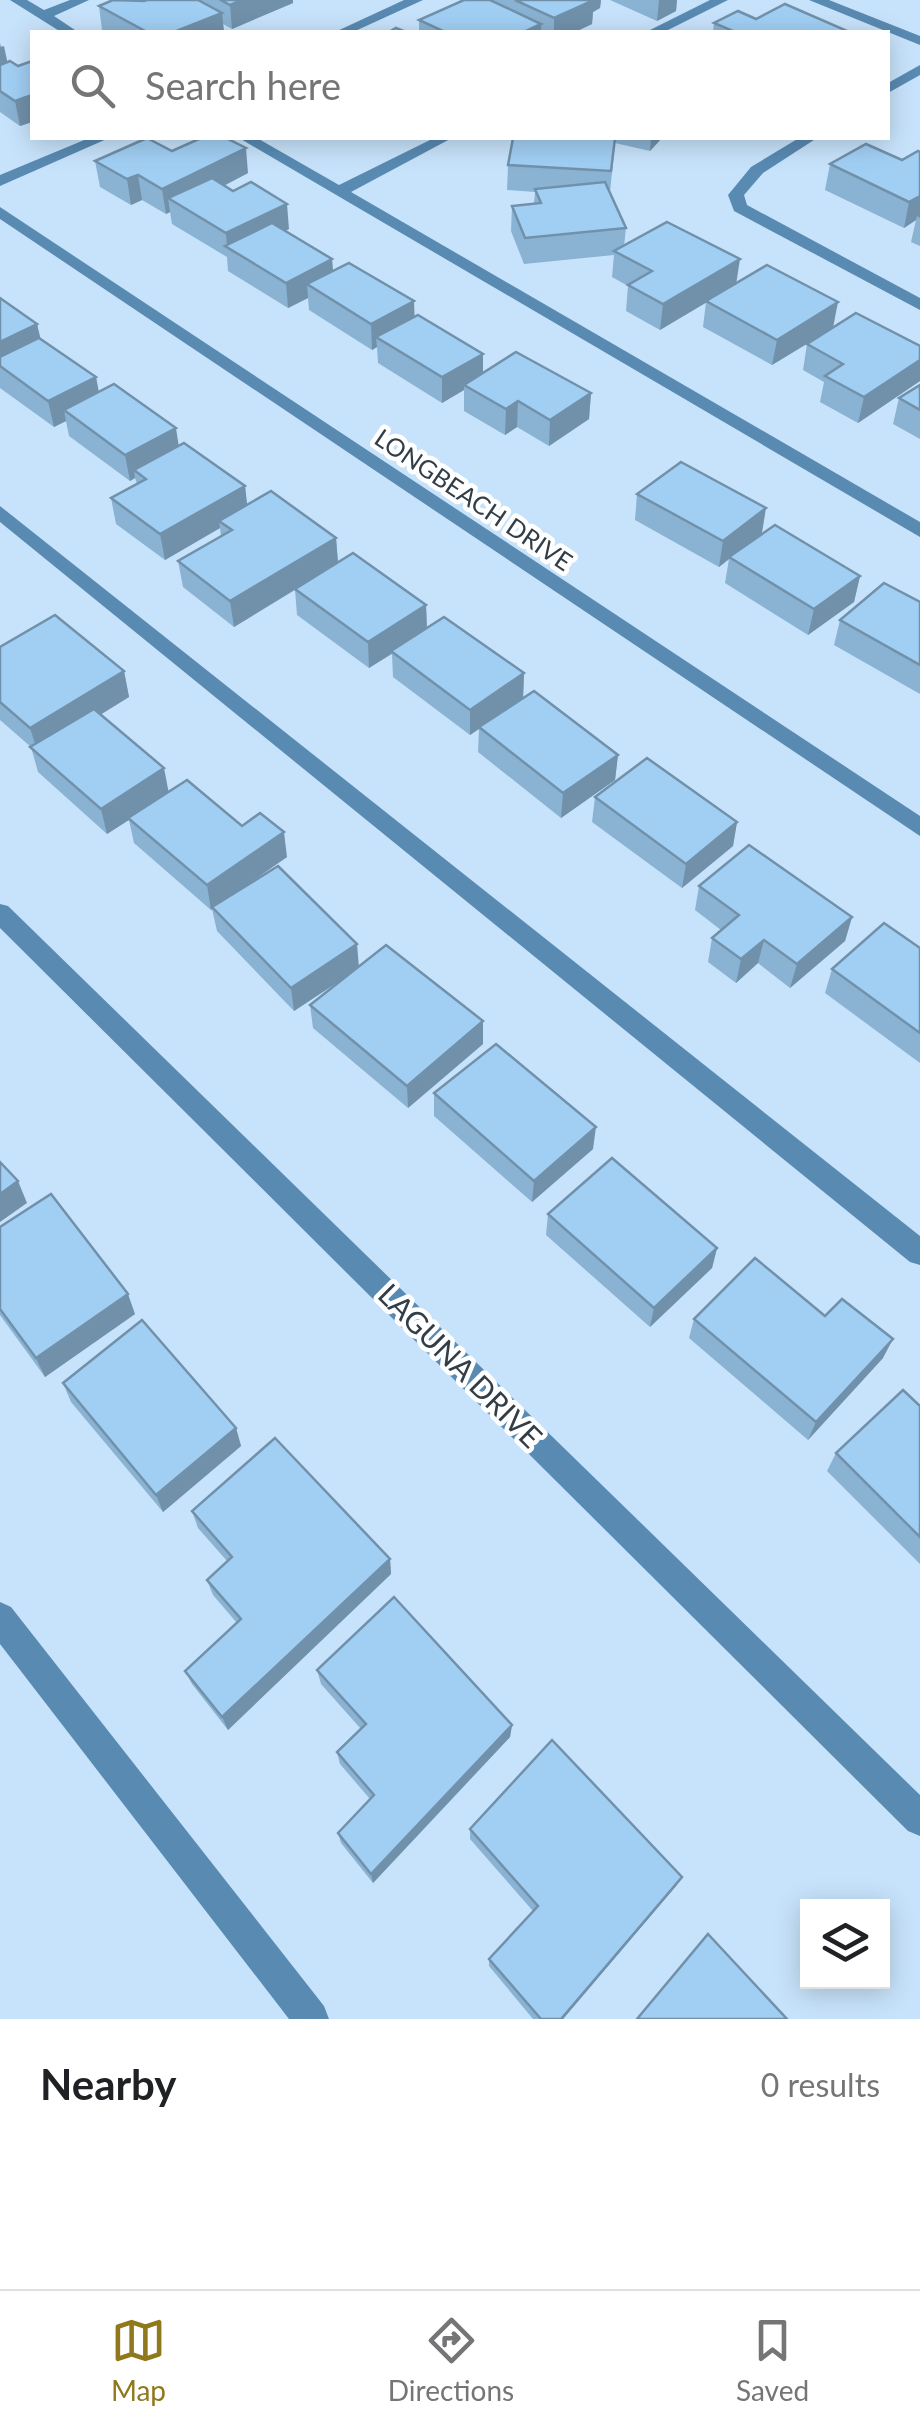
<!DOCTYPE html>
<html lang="en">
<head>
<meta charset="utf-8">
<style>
	body { margin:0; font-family:Lato,sans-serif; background:#f2f2f2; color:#202124 }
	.controls { position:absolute; right:30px; bottom:30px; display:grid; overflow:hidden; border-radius:0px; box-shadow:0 5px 25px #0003 }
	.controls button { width:90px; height:90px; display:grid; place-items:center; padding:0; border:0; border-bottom:2px solid #e0e0e0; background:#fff; color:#202124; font:50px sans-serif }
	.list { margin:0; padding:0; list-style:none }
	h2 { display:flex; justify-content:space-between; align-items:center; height:130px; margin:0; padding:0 40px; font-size:42px }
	h2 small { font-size:32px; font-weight:400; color:#757577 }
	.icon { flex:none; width:55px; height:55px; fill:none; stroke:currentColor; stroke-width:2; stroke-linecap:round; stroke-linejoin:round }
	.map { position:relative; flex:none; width:920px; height:2019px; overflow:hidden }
	.search { position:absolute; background:#fff; box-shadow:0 5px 25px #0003; left:30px; right:30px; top:30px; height:110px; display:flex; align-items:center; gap:25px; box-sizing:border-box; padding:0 35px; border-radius:0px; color:#757577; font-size:38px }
	.sheet { height:270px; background:#fff }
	nav { display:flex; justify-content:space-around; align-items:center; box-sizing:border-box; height:140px; border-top:2px solid #e0e0e0; background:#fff; font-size:28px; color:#757577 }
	nav a { display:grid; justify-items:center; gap:5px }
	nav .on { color:#90781d }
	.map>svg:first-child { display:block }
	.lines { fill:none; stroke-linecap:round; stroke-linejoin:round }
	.minor { fill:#598ab2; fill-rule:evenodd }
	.wall { fill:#8ab2d2 }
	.shaded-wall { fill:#7191ab }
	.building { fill:#a1cff4; stroke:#7191ab; stroke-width:2.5 }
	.labels { text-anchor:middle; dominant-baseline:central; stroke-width:9; stroke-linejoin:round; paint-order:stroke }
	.far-street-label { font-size:25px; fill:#323e47; stroke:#fff }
	.street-label { font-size:30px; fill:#323e47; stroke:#fff }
</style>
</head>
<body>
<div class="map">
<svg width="920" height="2019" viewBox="0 0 920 2019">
	<rect width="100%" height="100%" fill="#c7e3fb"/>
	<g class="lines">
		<g class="minor">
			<path d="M10,0H27L44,10L70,0H89L54,16L78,32H61Z"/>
			<path d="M404,0H423L353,32H335Z"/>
			<path d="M710,0H728L664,32H646Z"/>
			<path d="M809,0H829L920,36V45Z"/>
			<path d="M920,65V75L888,93V83Z"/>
			<path d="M89,138H109L0,186V175Z"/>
			<path d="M239,138H257L339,185L434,138H452L351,192L920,522V537Z"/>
			<path d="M799,138H817L763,173L744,195L747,205L920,298V310L734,211L728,195L751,167Z"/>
			<path d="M0,207L920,816V836L0,219Z"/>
			<path d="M0,506L920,1236V1265L910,1262L0,522Z"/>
			<path d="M0,904L8,906L920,1795V1836L908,1831L0,928Z"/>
			<path d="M0,1602L11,1607L324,2006L329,2019H289L0,1644Z"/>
		</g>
	</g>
	<g class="wall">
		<path d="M147,0H293V3L232,29L223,24L224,32H107L102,30L99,6Z"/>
		<path d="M464,0H601L600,8L593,12L592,24L575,32H419V20Z"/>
		<path d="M610,0H677L676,11L657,21Z"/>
		<path d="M756,19L845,32H713L714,23Z"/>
		<path d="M0,43L7,62L18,66L32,61V122L20,126L0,112Z"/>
		<path d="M513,138H662L650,151L615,143L610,192L626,228L624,246L736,284L833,328L772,365L703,327L706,302L660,330L626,311L628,286L612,277L614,255L524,264L511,231L512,206L534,203L535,192L507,190L508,165Z"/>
		<path d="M172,151L248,173L224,186L289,229L285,231L332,259L333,271L414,317L483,373L591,393L589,419L549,446L517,427L505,435L464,411V390L442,403L378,363L377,347L372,350L309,310L308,298L288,308L228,271L227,257L172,224L170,212L166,214L142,200L131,205L100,187L95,161Z"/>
		<path d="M920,152V246L911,242L916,220L904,228L825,190L830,164L902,160Z"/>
		<path d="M0,298L37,324L40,338L96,377L98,392L179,446L245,486L247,505L336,538L338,562L426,605L427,628L524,673L523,699L618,755L615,780L561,818L478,752L479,729L470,735L393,677L392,654L369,668L297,615L295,590L234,627L183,587L178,561L221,536L220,528L165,560L116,524L111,498L137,484L135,478L130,481L69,436L66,421L54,427L0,388Z"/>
		<path d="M807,344L920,346V381L858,423L820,402L824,382L803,370Z"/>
		<path d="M920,385V439L893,424L899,398Z"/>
		<path d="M637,494L762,533L748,544L860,576L854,602L808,635L725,583L729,559L719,567L635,520Z"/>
		<path d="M920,602V694L834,645L840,620Z"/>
		<path d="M0,647L124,671L129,697L100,715L168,792L242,826L287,857L236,892L359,967L483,1021V1044L408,1108L313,1028L310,1005L346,977L294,1011L217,931L212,909L211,910L134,843L129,820L107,834L38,772L31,747L0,720Z"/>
		<path d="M595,797L737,822L733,846L682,888L592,822Z"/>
		<path d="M699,886L852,917L845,941L790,988L758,963L736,983L708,962L712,938L721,930L695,910Z"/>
		<path d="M920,948V1063L825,993L832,969Z"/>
		<path d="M434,1093L593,1149L532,1202L434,1116Z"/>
		<path d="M548,1214L717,1248L712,1268L650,1327L546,1235Z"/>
		<path d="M0,1227L135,1314L45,1377L0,1315Z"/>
		<path d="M825,1316L883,1358L808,1440L689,1338L694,1319Z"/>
		<path d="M63,1383L236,1428L241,1446L163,1512L71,1402Z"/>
		<path d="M920,1406V1564L827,1471L836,1453Z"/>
		<path d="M192,1511L390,1559L391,1574L228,1730L192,1684L185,1671L237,1623L213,1595L207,1580L227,1561L198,1528Z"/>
		<path d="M317,1670L512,1725L510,1737L373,1883L341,1843L338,1833L370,1799L340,1764L337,1752L361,1729L321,1684Z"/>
		<path d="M470,1829L676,1886L563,2019H533L489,1966V1959L533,1911L470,1839Z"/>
	</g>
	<g class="shaded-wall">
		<path d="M242,0H293V3L232,29L230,5Z"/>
		<path d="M580,0H601L600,8L593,12L592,24L575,32H554V18Z"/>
		<path d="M659,0H677L676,11L657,21Z"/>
		<path d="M222,13L224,32H174Z"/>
		<path d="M541,24V32H524Z"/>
		<path d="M4,46L9,70L0,74V47Z"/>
		<path d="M32,95V122L20,126L15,101Z"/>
		<path d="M651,138H662L650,151Z"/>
		<path d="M246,148L248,173L182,207L168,198L170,212L166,214L162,189Z"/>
		<path d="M138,175L142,200L131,205L127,179Z"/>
		<path d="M920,196V218L917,216L916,220L904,228L909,202Z"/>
		<path d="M287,204L289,229L239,254L227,247L226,233Z"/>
		<path d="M332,259L334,285L307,284L308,298L288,308L286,283Z"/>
		<path d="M740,259L736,285L660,330L663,304Z"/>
		<path d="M414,301L415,327L376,337L377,347L372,350L371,324Z"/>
		<path d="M838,302L833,328L772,365L777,340Z"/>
		<path d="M37,324L43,349L0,366V342Z"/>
		<path d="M483,354V379L464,385V390L442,403V377Z"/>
		<path d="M920,360V381L858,423L864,397Z"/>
		<path d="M96,377L101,403L64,410L66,421L54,427L48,401Z"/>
		<path d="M591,393L589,419L549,446L550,420Z"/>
		<path d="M518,401L517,427L505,435L506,409Z"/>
		<path d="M176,428L180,454L134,470L135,478L130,481L125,455Z"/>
		<path d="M245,486L248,512L219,521L220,528L165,560L160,534Z"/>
		<path d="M766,508L762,533L719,567L723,541Z"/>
		<path d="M336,538L338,563L234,627L230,601Z"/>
		<path d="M860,576L854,602L808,635L814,609Z"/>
		<path d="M426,605L427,631L369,668L368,642Z"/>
		<path d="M124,671L129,697L38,753L30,728Z"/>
		<path d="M524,673L523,699L470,735V710Z"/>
		<path d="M618,755L615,780L561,818L563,793Z"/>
		<path d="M164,768L169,794L107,834L101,809Z"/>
		<path d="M737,822L733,846L682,888L686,864Z"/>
		<path d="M284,832L287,857L211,910L207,885Z"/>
		<path d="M852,917L845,941L790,988L797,964Z"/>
		<path d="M764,940L758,963L736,983L741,959Z"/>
		<path d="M357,944L359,968L294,1011L291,988Z"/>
		<path d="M483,1021V1044L408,1108L407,1086Z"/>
		<path d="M596,1127L593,1149L532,1202L534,1181Z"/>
		<path d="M18,1181L27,1203L0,1222V1194Z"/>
		<path d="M717,1248L712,1268L650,1327L654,1308Z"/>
		<path d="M128,1294L135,1314L45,1377L36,1358Z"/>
		<path d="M893,1339L883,1358L808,1440L816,1422Z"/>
		<path d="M236,1428L241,1446L163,1512L156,1495Z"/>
		<path d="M390,1559L391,1574L228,1730L222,1717Z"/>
		<path d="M512,1725L510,1737L373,1883L371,1874Z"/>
		<path d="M682,1877L676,1886L563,2019H561Z"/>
	</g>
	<g class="building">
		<path d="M113,0L144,1L147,0H198L222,13L174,32H147L99,6Z"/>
		<path d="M221,0H242L230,5Z"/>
		<path d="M464,0H490L541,24L524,32H445L419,20Z"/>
		<path d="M515,0H594L554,18Z"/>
		<path d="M785,4L845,30L841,32H735L714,23L738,11L756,19Z"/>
		<path d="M396,28L406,32H389Z"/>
		<path d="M10,61L18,66L32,61V95L15,101L0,91V65Z"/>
		<path d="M147,138L172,151L201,138H226L246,148L162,189L138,175L127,179L95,161Z"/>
		<path d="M513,138H615L611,171L508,165Z"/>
		<path d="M866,144L902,160L918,151L920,152V196L909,202L830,164Z"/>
		<path d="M212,178L233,191L251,182L287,204L226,233L168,198Z"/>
		<path d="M605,182L626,228L525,238L512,206L541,203L535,189Z"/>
		<path d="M667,222L740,259L663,304L628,285L652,271L614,251Z"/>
		<path d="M272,223L332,259L286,283L225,246Z"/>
		<path d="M349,263L414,301L371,324L307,284Z"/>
		<path d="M767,265L838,302L777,340L706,301Z"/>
		<path d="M0,298L37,324L0,342Z"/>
		<path d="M856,313L920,346V360L864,397L825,376L843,364L807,344Z"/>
		<path d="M418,315L483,354L442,377L376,337Z"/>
		<path d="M39,338L96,377L48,401L0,366V357Z"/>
		<path d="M516,352L591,393L550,420L518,401L506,409L464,385Z"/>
		<path d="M114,384L176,428L125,455L64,410Z"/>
		<path d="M920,385V410L899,398Z"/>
		<path d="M184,443L245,486L160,534L111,498L146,479L134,470Z"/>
		<path d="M681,462L766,508L723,541L637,494Z"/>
		<path d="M271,491L336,538L230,601L178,561L232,530L219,521Z"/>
		<path d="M775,525L860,576L814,609L729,557Z"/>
		<path d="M353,553L426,605L368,642L295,589Z"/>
		<path d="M884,583L920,602V665L840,620Z"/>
		<path d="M55,615L124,671L30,728L0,702V647Z"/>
		<path d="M444,617L524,673L470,710L391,651Z"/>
		<path d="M534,691L618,755L563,793L479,727Z"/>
		<path d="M94,709L164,768L101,809L30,747Z"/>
		<path d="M647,758L737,822L686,864L595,797Z"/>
		<path d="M187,780L242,826L260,813L284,832L207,885L128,818Z"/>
		<path d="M749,845L852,917L797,964L764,940L741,959L712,938L739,915L699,886Z"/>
		<path d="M278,866L357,944L291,988L212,907Z"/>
		<path d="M884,923L920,948V1033L832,969Z"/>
		<path d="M386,945L483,1021L407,1086L310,1005Z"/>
		<path d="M496,1044L596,1127L534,1181L434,1093Z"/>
		<path d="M612,1158L717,1248L654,1308L548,1214Z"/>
		<path d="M0,1162L18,1181L0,1194Z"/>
		<path d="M51,1194L128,1294L36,1358L0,1309V1227Z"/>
		<path d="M755,1258L825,1316L842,1299L893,1339L816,1422L694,1319Z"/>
		<path d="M142,1320L236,1428L156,1495L63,1383Z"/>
		<path d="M903,1390L920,1406V1537L836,1453Z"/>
		<path d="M275,1438L390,1559L222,1717L185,1671L241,1619L207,1580L232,1557L192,1511Z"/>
		<path d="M394,1597L512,1725L371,1874L338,1833L374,1795L337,1752L366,1724L317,1670Z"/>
		<path d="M552,1740L682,1877L561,2019H541L489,1959L538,1906L470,1829Z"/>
		<path d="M708,1934L787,2019H637Z"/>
	</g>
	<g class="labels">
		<g class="far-street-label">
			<text transform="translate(474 499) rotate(34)">LONGBEACH DRIVE</text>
		</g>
		<g class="street-label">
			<text transform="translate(461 1365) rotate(45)">LAGUNA DRIVE</text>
		</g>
	</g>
</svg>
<div class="controls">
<button><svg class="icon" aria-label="layers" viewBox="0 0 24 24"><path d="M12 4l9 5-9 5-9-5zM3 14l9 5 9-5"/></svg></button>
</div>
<div class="search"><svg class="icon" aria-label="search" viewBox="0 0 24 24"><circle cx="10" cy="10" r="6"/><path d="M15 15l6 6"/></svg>Search here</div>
</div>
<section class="sheet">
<h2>Nearby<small>0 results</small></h2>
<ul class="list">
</ul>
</section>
<nav>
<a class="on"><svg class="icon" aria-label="map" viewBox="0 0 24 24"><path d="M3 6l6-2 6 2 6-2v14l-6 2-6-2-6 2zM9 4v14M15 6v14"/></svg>Map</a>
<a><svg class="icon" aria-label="directions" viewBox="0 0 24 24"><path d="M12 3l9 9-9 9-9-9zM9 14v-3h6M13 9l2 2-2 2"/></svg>Directions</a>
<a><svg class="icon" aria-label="saved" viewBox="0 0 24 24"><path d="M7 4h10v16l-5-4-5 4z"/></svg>Saved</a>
</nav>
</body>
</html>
